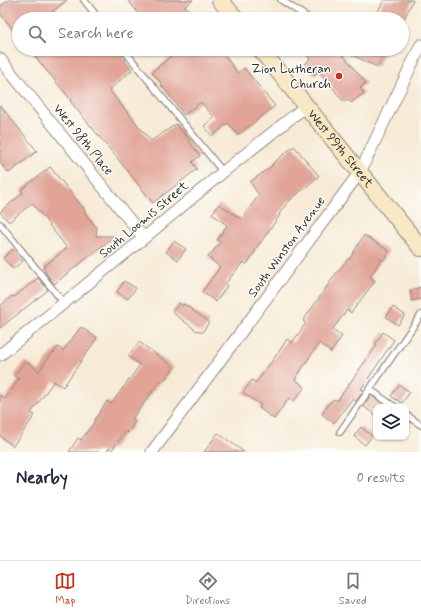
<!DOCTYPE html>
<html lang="en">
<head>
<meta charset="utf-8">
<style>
	body { margin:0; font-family:Mynerve,sans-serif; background:#f2f2f3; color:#1f2937 }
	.controls { position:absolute; right:12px; bottom:12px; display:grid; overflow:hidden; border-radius:8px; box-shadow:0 1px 3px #0004 }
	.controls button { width:36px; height:36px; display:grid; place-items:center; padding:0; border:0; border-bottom:1px solid #e0e1e3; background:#fff; color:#1f2937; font:20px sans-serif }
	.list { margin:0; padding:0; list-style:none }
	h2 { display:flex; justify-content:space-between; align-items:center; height:52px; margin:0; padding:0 16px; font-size:17px }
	h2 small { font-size:13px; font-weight:400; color:#747a83 }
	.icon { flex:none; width:22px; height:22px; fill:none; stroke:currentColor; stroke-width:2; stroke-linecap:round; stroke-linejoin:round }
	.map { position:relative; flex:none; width:421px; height:452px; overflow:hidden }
	.search { position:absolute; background:#fff; box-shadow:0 1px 3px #0004; left:12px; right:12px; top:12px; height:44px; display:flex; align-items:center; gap:10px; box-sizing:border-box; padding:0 14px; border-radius:22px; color:#747a83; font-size:15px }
	.sheet { height:108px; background:#fff }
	nav { display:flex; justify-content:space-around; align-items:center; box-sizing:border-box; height:56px; border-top:1px solid #e0e1e3; background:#fff; font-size:11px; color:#747a83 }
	nav a { display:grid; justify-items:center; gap:2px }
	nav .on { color:#c8321e }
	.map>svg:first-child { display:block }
	.building { fill:#e1a497 }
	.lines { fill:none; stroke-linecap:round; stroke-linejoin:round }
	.lane-casing { stroke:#918b81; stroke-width:8 }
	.street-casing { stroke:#918b81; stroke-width:13 }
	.secondary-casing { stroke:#918b81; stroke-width:18 }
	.lane { stroke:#fff; stroke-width:5.5 }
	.street { stroke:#fff; stroke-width:11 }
	.secondary { stroke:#f8e8c3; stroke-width:16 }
	.poi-dot { fill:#c8321e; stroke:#fdfcf7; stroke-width:1.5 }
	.labels { text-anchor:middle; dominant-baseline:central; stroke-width:3; stroke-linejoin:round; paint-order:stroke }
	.poi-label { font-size:13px; fill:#2b2b2b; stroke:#fdfcf7; text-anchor:end }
	.street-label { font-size:13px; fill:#2b2b2b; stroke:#fdfcf7 }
</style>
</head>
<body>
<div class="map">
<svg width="421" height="452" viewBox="0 0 421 452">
	<rect width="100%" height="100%" fill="#fdfcf7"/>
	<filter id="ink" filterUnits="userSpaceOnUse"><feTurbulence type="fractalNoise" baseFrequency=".025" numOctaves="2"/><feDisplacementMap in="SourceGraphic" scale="8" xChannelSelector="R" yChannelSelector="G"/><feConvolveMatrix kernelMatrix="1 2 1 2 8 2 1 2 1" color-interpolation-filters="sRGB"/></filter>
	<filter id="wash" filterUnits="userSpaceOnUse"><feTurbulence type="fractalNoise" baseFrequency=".012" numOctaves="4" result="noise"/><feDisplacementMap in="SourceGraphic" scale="16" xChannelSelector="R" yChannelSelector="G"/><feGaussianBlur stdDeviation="0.9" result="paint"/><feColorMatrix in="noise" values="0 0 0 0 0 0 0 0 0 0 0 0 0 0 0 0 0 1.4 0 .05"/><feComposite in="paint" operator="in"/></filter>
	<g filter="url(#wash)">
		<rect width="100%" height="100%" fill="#f7ebd7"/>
		<g id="blocks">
			<g class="building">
				<path d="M8,0H67L43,19H19V37L0,13V7Z"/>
				<path d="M128,0H193L185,6L196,19H143Z"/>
				<path d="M384,0H413L404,19H374Z"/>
				<path d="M39,49H119L120,52L126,59L124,60L132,70L109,90L151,141L176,124L190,141L189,142L200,156L192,162L197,169L153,203L131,175L70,101L71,100L33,54Z"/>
				<path d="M180,49H219L238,73L244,68L275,106L238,135L228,123L212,136L204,126L214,117L201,102L184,115L177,106V105L161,85L162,84L152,72Z"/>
				<path d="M301,49H338L366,83L360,88L364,93L351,103L348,99L344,102L319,71L314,75L305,64L310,59Z"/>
				<path d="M340,49H386L377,67Z"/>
				<path d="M0,105L37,151L9,173L0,163Z"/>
				<path d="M294,146L319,176L289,201L279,214L280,215L255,250H256L247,264L243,262L225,284L227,286L216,302L202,292L220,267L208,257L221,242L217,240L227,225L212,214L219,204L241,219L259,195L250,182L273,165L272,164Z"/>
				<path d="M50,167L85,210L84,211L97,228L96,236H115L54,284L45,272L46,271L43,267L67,248L46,221V220L32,203L9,222L0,212L23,193L21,190Z"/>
				<path d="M364,235L389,251L383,261L381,259L370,277L375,281L351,313L347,310L332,330L342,336L331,352L319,343L295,379L305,387L294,401L289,398L274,419L259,408L261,405L243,393L252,380L256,383L280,350L287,339L292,343L306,323L303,321L335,275L348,259L349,260Z"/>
				<path d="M174,241L186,249L178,260L166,252Z"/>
				<path d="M13,249L23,261L13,269L3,258Z"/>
				<path d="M38,278L48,290L0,328V306L12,296L14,297Z"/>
				<path d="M124,281L136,288L128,299L117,292Z"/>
				<path d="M421,287V299L412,301L410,290Z"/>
				<path d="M179,303L182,306L184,304L209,322L202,333L198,330L197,331L172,312Z"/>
				<path d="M393,307L405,315L398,325L386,317Z"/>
				<path d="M81,327L97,338L63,387L54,381L31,413L35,415L13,446L0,436V395L5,399L19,379L14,376L25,361L39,371L53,352L54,353L58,347L63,351Z"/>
				<path d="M383,332L394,340L361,389L364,390L356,401L352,399L334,423L322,414L330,402H331L334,399L337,401L377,345L375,344Z"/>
				<path d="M139,342L174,367L163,382L161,380L132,419L135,421L128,433L126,431L112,450L109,448L107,452H69L78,438L81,440L95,421H94L107,401L111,404L140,365L128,356Z"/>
				<path d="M399,385L410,392L402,403L391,396Z"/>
				<path d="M371,395L383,404L380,407H376V413L375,415L363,406Z"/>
				<path d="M361,427L372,436L365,445L354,436Z"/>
				<path d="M218,433L244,452H204Z"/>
			</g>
		</g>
	</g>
	<g filter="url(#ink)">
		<use href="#blocks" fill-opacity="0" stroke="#918b81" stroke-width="1"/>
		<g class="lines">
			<defs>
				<g id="lane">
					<path d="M84,0L99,19"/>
					<path d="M281,0L307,17L304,19"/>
					<path d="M123,49L223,172"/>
					<path d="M0,224L64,303"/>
					<path d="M369,389L395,407"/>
					<path d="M406,415L421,425"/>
					<path d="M340,432L421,315"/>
				</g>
				<g id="street">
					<path d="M0,59L144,238"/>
					<path d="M0,355L144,238L223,172L306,106"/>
					<path d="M152,452L360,172L421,45"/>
				</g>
				<g id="secondary">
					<path d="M220,0L236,19"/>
					<path id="s1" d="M260,49L421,248"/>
				</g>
			</defs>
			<use href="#lane" class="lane-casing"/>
			<use href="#street" class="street-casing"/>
			<use href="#secondary" class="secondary-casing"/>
			<use href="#lane" class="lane"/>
			<use href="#street" class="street"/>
			<use href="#secondary" class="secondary"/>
		</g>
	</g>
	<circle class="poi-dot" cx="339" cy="76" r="4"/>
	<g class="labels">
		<g class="poi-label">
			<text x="331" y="69">Zion Lutheran<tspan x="331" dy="15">Church</tspan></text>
		</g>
		<g class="street-label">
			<text transform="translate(83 140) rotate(51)">West 98th Place</text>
			<text stroke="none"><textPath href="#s1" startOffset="128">West 99th Street</textPath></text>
			<text transform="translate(144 220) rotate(-40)">South Loomis Street</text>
			<text transform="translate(287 247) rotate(-54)">South Winston Avenue</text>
		</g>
	</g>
</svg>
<div class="controls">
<button><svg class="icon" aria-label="layers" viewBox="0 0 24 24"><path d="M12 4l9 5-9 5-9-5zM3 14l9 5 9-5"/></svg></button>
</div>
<div class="search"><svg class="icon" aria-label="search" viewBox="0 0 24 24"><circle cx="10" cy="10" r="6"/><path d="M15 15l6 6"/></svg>Search here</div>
</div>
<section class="sheet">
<h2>Nearby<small>0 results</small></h2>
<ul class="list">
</ul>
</section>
<nav>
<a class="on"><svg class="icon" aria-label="map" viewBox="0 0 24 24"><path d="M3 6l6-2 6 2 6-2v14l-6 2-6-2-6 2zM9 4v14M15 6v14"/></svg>Map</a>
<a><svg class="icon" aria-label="directions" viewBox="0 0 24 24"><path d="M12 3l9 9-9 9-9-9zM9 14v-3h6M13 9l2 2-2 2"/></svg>Directions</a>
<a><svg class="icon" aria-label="saved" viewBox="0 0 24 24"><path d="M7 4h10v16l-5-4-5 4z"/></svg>Saved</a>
</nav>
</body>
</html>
